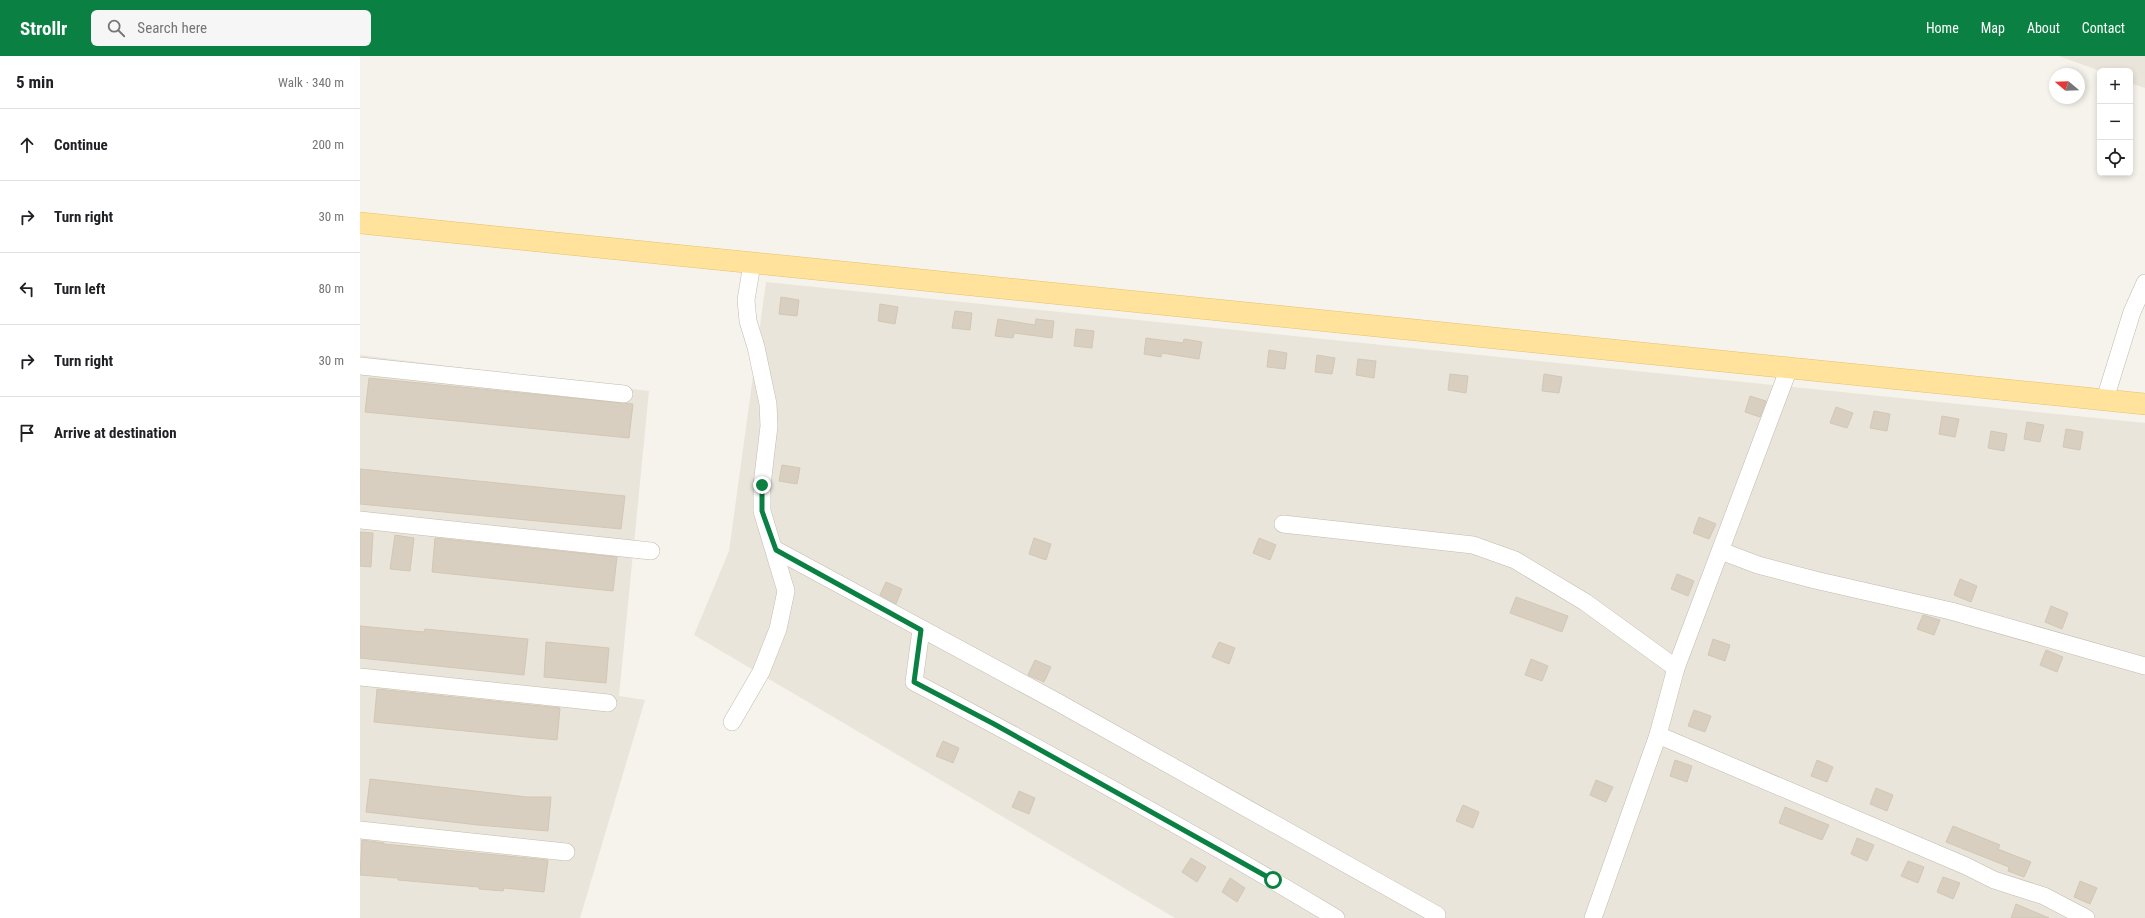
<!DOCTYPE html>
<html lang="en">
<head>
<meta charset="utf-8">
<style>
	body { margin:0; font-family:"Roboto Condensed",sans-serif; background:#f6f6f6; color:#202124 }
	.controls { position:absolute; right:12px; top:12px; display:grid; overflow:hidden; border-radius:6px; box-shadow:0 2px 6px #0003 }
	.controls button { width:36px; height:36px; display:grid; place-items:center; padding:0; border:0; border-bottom:1px solid #e0e0e0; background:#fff; color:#202124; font:20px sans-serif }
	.compass { position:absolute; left:1689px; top:12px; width:36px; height:36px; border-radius:50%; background:#fff; box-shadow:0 2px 6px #0003; rotate:289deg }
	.stop { position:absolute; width:12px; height:12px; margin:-9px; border:3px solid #0b8043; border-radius:50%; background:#fff }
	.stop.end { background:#0b8043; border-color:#fff; box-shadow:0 1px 4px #0008 }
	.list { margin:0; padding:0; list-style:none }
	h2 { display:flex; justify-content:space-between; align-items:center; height:52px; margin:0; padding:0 16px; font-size:17px }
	h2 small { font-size:13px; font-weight:400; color:#757577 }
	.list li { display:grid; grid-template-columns:26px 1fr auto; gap:12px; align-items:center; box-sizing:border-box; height:72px; padding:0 16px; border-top:1px solid #e0e0e0 }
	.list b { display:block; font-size:15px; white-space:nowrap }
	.list em { font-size:13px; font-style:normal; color:#757577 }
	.icon { flex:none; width:22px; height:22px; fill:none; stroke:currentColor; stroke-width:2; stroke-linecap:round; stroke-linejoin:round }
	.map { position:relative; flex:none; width:1785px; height:862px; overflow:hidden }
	header { display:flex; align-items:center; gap:24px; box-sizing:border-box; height:56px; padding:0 20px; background:#0b8043; color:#fff }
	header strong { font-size:19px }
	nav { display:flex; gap:22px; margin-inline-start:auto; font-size:14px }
	.search { width:280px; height:36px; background:#f6f6f6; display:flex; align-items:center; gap:10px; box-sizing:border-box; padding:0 14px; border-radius:6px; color:#757577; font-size:15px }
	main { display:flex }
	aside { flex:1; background:#fff }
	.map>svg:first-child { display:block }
	.residential { fill:#eae5da }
	.building { fill:#d8cfc1; stroke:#d3c7b4 }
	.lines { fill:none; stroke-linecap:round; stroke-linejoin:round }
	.minor-casing { stroke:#c2bbae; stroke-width:18 }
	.major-casing { stroke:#e6c16a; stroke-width:22 }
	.minor { stroke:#fff; stroke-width:17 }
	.major { stroke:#ffe39c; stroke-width:21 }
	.route { stroke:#0b8043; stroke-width:5 }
</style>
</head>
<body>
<header>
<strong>Strollr</strong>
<div class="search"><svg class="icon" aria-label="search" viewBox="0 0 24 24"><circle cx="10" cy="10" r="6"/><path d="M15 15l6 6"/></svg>Search here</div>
<nav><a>Home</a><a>Map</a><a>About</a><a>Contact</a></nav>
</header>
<main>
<aside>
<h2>5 min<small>Walk · 340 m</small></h2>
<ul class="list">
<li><svg class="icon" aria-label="ahead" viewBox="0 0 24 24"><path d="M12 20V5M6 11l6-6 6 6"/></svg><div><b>Continue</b></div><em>200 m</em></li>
<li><svg class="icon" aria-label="right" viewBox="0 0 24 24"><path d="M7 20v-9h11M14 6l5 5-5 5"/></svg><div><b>Turn right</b></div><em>30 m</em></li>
<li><svg class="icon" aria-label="left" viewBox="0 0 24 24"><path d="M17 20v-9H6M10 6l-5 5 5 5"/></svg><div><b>Turn left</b></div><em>80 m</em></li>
<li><svg class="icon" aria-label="right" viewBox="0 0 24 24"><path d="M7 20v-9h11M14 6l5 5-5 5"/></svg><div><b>Turn right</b></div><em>30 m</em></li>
<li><svg class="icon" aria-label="arrive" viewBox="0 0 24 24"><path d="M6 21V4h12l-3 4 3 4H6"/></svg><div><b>Arrive at destination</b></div></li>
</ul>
</aside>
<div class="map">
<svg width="1785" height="862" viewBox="0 0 1785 862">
	<rect width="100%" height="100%" fill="#f6f3ec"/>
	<g class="residential">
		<path d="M1699,0H1785V32L1770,27V15H1740Z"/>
		<path d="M406,226L1785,367V862H815L334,579L369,495Z"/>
		<path d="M0,299L289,335L259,640L285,644L220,862H0Z"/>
	</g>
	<g class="building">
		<path d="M421,241L439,244L437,260L419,258Z"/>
		<path d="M520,248L538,251L535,268L518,265Z"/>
		<path d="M595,255L612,257L610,274L592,272Z"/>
		<path d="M638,263L675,269L676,263L694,265L692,282L654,277L653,282L635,280Z"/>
		<path d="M716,273L734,275L732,292L714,290Z"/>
		<path d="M786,282L823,287L824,283L842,286L839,303L802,297L801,301L784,298Z"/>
		<path d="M909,294L927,297L925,313L907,311Z"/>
		<path d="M957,299L975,302L972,318L955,316Z"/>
		<path d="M998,303L1016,305L1014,322L996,319Z"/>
		<path d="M1090,318L1108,320L1106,337L1088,334Z"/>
		<path d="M1184,318L1202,321L1199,337L1182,335Z"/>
		<path d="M9,322L273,348L269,382L5,356Z"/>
		<path d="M1390,340L1406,345L1400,361L1385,356Z"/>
		<path d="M1476,351L1493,357L1487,372L1470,367Z"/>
		<path d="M1514,355L1530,358L1527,375L1510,372Z"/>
		<path d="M1582,360L1599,363L1595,381L1579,378Z"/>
		<path d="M1667,366L1684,369L1680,386L1664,383Z"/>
		<path d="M1706,373L1723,376L1720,394L1703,391Z"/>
		<path d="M1631,375L1647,378L1644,395L1628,392Z"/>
		<path d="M422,409L440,412L437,428L419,425Z"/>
		<path d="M0,413L265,440L261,473L0,448Z"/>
		<path d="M1339,461L1356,468L1349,483L1333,477Z"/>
		<path d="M0,476L13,477L11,511L0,510Z"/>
		<path d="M35,479L54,482L50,515L30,513Z"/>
		<path d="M75,482L257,501L253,535L72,516Z"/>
		<path d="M674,482L691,488L686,504L669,498Z"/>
		<path d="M899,482L916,489L910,504L893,497Z"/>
		<path d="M1317,518L1334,525L1328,540L1311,533Z"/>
		<path d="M1600,523L1617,530L1611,546L1594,539Z"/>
		<path d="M526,526L542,533L536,548L520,539Z"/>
		<path d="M1156,541L1208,560L1202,576L1150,557Z"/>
		<path d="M1691,550L1708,557L1702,573L1685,566Z"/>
		<path d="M1563,559L1580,564L1574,579L1557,573Z"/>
		<path d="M0,570L64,576L65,573L168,583L164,619L0,602Z"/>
		<path d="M1353,583L1370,589L1365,605L1348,599Z"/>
		<path d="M186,586L249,592L246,627L184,621Z"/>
		<path d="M859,586L875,592L869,608L852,601Z"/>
		<path d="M1686,594L1703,601L1697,616L1680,609Z"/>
		<path d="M1171,603L1188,610L1182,625L1165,619Z"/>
		<path d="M675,604L691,611L684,626L668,619Z"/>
		<path d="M17,633L200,652L197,684L14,666Z"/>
		<path d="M1334,654L1351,660L1345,676L1328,670Z"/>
		<path d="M583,685L599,692L593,707L576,700Z"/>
		<path d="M1315,704L1332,710L1327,726L1310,720Z"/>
		<path d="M1457,704L1473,711L1467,726L1451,720Z"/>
		<path d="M10,723L167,741H191L188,775L118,769L6,756Z"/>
		<path d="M1236,724L1253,731L1246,746L1230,739Z"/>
		<path d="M1516,732L1533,739L1527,755L1510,748Z"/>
		<path d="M659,735L675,742L669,758L652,751Z"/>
		<path d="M1103,749L1119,756L1113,772L1096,765Z"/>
		<path d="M1425,751L1469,769L1462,784L1419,767Z"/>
		<path d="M1593,770L1640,789L1638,793L1671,806L1664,821L1648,815L1649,811L1586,786Z"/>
		<path d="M1497,782L1514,789L1507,805L1491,798Z"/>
		<path d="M2,784L24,787V788L188,804L184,836L144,832L143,835L119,833V831L38,824V822L0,819Z"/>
		<path d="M831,802L846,811L837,826L822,816Z"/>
		<path d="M1548,805L1564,811L1558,827L1541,820Z"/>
		<path d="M1583,821L1600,827L1593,843L1577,836Z"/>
		<path d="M870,822L885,832L877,846L862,836Z"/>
		<path d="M1720,825L1737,832L1730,848L1714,841Z"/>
		<path d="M1656,848L1689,862H1651Z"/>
	</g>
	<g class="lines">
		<defs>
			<g id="minor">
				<path d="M0,310L264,338"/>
				<path d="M1745,343L1772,256L1785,227"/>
				<path d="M0,464L291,495"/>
				<path d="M923,468L1113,489L1155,504L1225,546L1316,612"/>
				<path d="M416,494L701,648L1077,859"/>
				<path d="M1361,495L1398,509L1455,524L1591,555L1785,610"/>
				<path d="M561,574L554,626C696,701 838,779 976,862"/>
				<path d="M0,621L248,647"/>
				<path d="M372,666L401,616L418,573L426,535L402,455V429L409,370L408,348L396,291L388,265L386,244L392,208"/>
				<path d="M1298,679L1606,810L1634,824L1684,840L1726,862"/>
				<path d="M0,774L206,796"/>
				<path d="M1233,862L1298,679L1316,612L1429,312"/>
			</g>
			<path id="major" d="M0,167L1785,348"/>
		</defs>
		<use href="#minor" class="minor-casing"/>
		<use href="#major" class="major-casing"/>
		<use href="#minor" class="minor"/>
		<use href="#major" class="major"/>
	</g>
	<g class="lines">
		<path class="route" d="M402,429V455L416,494L561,574L554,626L634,668L913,824"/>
	</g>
</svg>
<div class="controls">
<button>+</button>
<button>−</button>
<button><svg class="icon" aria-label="locate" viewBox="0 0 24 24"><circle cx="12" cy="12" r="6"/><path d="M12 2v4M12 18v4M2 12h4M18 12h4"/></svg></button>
</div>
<svg class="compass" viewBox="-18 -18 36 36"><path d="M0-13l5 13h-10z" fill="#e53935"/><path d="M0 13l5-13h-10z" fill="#757577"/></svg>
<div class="stop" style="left:913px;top:824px"></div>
<div class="stop end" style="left:402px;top:429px"></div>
</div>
</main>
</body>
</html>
